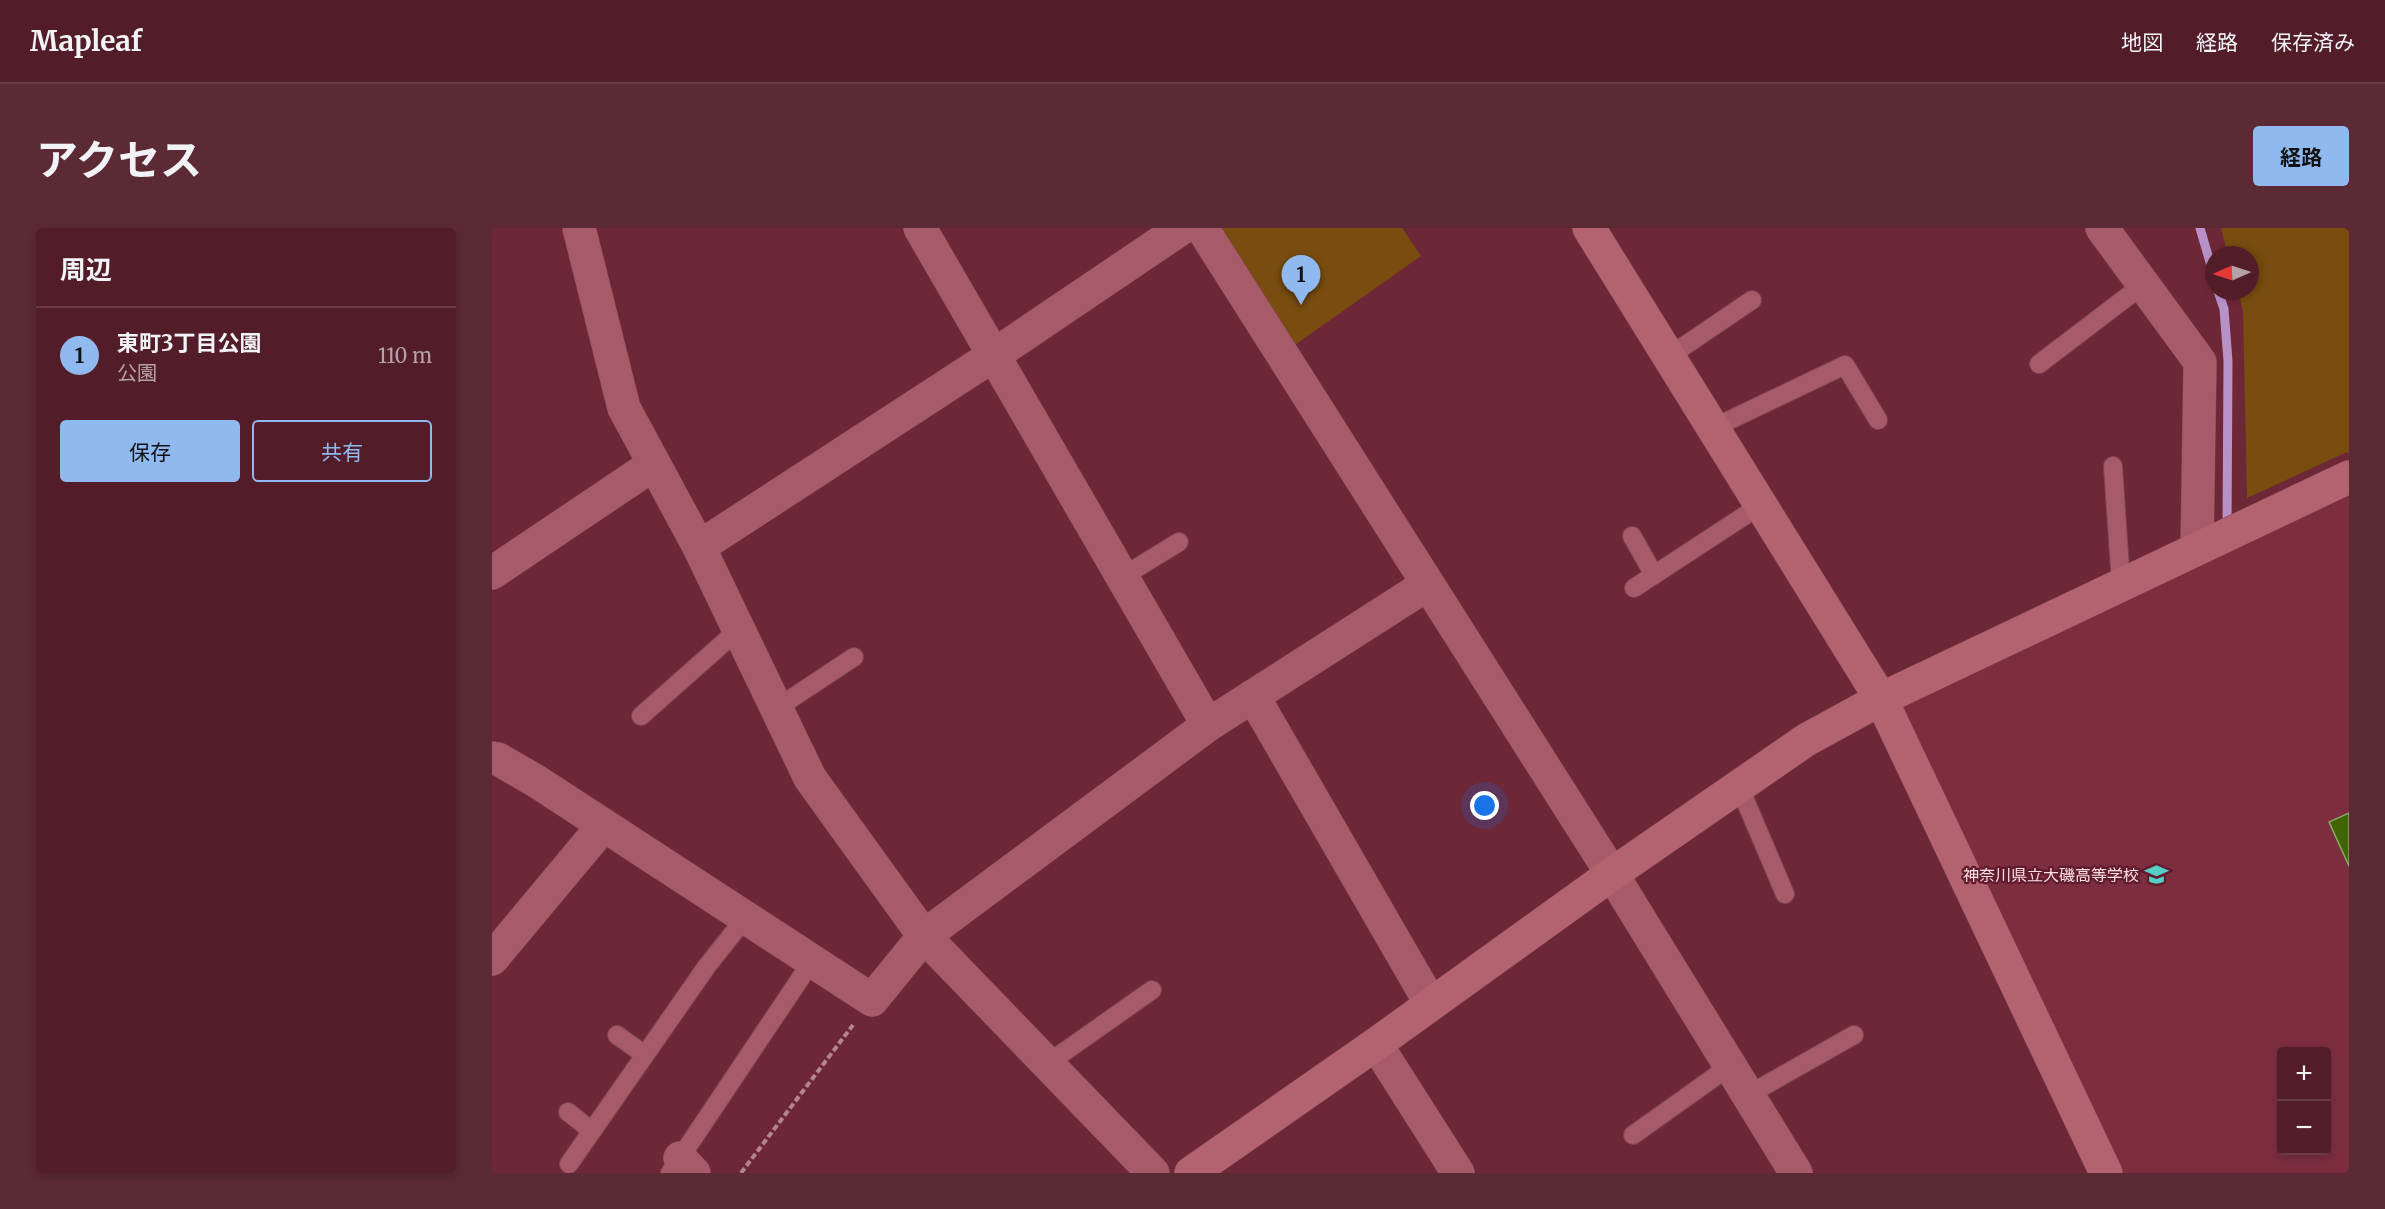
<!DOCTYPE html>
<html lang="ja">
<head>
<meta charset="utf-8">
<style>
	body { margin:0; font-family:Merriweather,"Noto Sans JP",serif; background:#5c2a35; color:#f1f3f6 }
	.controls { position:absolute; right:18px; bottom:18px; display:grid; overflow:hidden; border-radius:6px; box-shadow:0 3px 9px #0003 }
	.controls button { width:54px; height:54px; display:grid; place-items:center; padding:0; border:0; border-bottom:2px solid #683b46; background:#521d29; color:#f1f3f6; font:30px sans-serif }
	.compass { position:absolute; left:1713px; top:18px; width:54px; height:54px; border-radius:50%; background:#521d29; box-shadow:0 3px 9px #0003; rotate:267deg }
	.you { position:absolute; left:993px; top:578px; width:21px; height:21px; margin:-15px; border:4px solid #fff; border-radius:50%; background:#1a73e8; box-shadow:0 0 0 9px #1a73e833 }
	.badge { display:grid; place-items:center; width:39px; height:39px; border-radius:50%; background:#90b9f0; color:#111; font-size:20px; font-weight:700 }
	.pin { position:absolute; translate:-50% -50px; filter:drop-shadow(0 2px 3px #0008) }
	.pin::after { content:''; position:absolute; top:32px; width:21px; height:18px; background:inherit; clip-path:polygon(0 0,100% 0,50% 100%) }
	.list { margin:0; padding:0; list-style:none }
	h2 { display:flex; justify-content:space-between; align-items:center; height:78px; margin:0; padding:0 24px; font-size:26px }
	h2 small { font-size:20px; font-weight:400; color:#b5a2a8 }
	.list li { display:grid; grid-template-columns:39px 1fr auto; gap:18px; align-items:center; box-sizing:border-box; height:96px; padding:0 24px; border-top:2px solid #683b46 }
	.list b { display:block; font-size:22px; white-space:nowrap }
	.list p { margin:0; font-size:20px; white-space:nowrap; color:#b5a2a8 }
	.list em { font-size:20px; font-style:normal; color:#b5a2a8 }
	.actions { display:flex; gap:12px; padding:18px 24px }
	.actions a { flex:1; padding:14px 0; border:2px solid #90b9f0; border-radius:6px; text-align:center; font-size:21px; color:#90b9f0 }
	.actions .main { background:#90b9f0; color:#111 }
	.map { position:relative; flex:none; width:1857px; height:945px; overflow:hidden; border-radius:6px }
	header { display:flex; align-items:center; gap:36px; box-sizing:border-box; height:84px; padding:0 30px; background:#521d29; border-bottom:2px solid #683b46 }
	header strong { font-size:28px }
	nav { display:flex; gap:33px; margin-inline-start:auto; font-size:21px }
	.intro { display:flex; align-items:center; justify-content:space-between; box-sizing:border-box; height:144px; padding:0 36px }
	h1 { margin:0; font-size:42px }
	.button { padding:15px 27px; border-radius:6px; background:#90b9f0; color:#111; font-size:21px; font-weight:700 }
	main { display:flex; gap:36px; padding:0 36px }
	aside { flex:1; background:#521d29; border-radius:6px; box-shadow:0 3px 9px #0003 }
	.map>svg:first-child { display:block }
	.built { fill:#7c2e3f; fill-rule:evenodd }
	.green { fill:#794d0f }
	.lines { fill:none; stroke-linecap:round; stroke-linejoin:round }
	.stream { stroke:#b892c7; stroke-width:9 }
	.building { fill:#426406; stroke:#8aaa65; stroke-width:1.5 }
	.lane-casing { stroke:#7f4455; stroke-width:20 }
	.street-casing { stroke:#7f4455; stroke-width:34 }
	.secondary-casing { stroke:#7f4455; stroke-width:34 }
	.path { stroke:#b5858f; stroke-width:4; stroke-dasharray:6 3; stroke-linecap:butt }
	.lane { stroke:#a75b68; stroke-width:18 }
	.street { stroke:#a75b68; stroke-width:33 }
	.secondary { stroke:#b36270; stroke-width:33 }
	.labels { text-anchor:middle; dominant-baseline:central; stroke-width:4.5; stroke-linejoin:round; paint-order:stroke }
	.poi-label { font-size:16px; fill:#fadfe2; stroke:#611b2d; text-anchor:end }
</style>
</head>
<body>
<header>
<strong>Mapleaf</strong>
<nav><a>地図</a><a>経路</a><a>保存済み</a></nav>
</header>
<div class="intro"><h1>アクセス</h1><a class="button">経路</a></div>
<main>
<aside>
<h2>周辺<small></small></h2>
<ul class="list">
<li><span class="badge">1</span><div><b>東町3丁目公園</b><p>公園</p></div><em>110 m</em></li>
</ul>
<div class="actions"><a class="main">保存</a><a>共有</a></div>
</aside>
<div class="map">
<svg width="1857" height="945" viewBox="0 0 1857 945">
	<rect width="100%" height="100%" fill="#6d2737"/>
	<path class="built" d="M1857,249V945H1614L1390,471ZM1790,824H1834V922H1790Z"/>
	<g class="green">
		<path d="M710,0H910L929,28L790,126Z"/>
		<path d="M1729,0H1857V227L1855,224L1755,270L1751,83L1746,63H1758V27H1736Z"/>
	</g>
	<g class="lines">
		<g class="stream">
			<path d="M1708,0L1722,48"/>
			<path d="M1726,63L1732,81L1736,133L1735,301"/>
		</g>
	</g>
	<path class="building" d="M1857,585V638L1837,594Z"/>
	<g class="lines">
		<defs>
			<g id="lane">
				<path d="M1176,129L1260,72"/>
				<path d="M1547,136L1652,56"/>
				<path d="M1221,200L1353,137L1386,192"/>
				<path d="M1621,238L1629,356"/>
				<path d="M1140,308L1162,347"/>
				<path d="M630,349L687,314"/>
				<path d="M1142,360L1269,277"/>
				<path d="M285,480L362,429"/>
				<path d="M149,488L246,402"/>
				<path d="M1247,558L1293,666"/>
				<path d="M125,807L153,827"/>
				<path d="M555,836L660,762"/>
				<path d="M1256,867L1362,807"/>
				<path d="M76,884L100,903"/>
				<path d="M1141,907L1238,838"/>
				<path d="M77,936L215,738L254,689"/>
				<path d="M178,945L320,733"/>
			</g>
			<g id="street">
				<path d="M87,0L132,180L207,319L318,550L432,708L661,945"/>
				<path d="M428,0L716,497"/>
				<path d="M710,0L1120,646L1304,945"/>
				<path d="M1610,0L1708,134L1705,320"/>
				<path d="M207,319L502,127L690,0"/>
				<path d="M0,345L162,236"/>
				<path d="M761,468L939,776"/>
				<path d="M0,530L6,531L44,553L380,772L432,708L716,497L936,356"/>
				<path d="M0,731L111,598"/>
				<path d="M884,816L966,945"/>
				<path d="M188,930L202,945"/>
			</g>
			<g id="secondary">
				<path d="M1097,0L1389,471L1614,945"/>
				<path d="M699,945L884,816L1120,646L1314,512L1389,471L1857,249"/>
			</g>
		</defs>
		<use href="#lane" class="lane-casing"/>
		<use href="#street" class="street-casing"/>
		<use href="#secondary" class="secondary-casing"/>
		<path class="path" d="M249,945L361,797"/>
		<use href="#lane" class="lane"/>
		<use href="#street" class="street"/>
		<use href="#secondary" class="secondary"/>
	</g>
	<defs>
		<symbol id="school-bare" viewBox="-9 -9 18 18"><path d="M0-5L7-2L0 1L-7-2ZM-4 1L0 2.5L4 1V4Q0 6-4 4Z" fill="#55cec6" stroke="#611b2d" stroke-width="2.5" paint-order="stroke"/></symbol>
	</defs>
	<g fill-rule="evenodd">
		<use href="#school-bare" x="1648" y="630" width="33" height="33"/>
	</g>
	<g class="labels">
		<g class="poi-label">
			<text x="1647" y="647">神奈川県立大磯高等学校</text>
		</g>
	</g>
</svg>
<div class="controls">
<button>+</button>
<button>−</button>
</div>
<svg class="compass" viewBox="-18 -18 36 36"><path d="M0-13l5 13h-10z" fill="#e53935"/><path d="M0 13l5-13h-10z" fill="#b5a2a8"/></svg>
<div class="you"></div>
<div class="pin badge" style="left:809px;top:77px">1</div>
</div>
</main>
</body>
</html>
